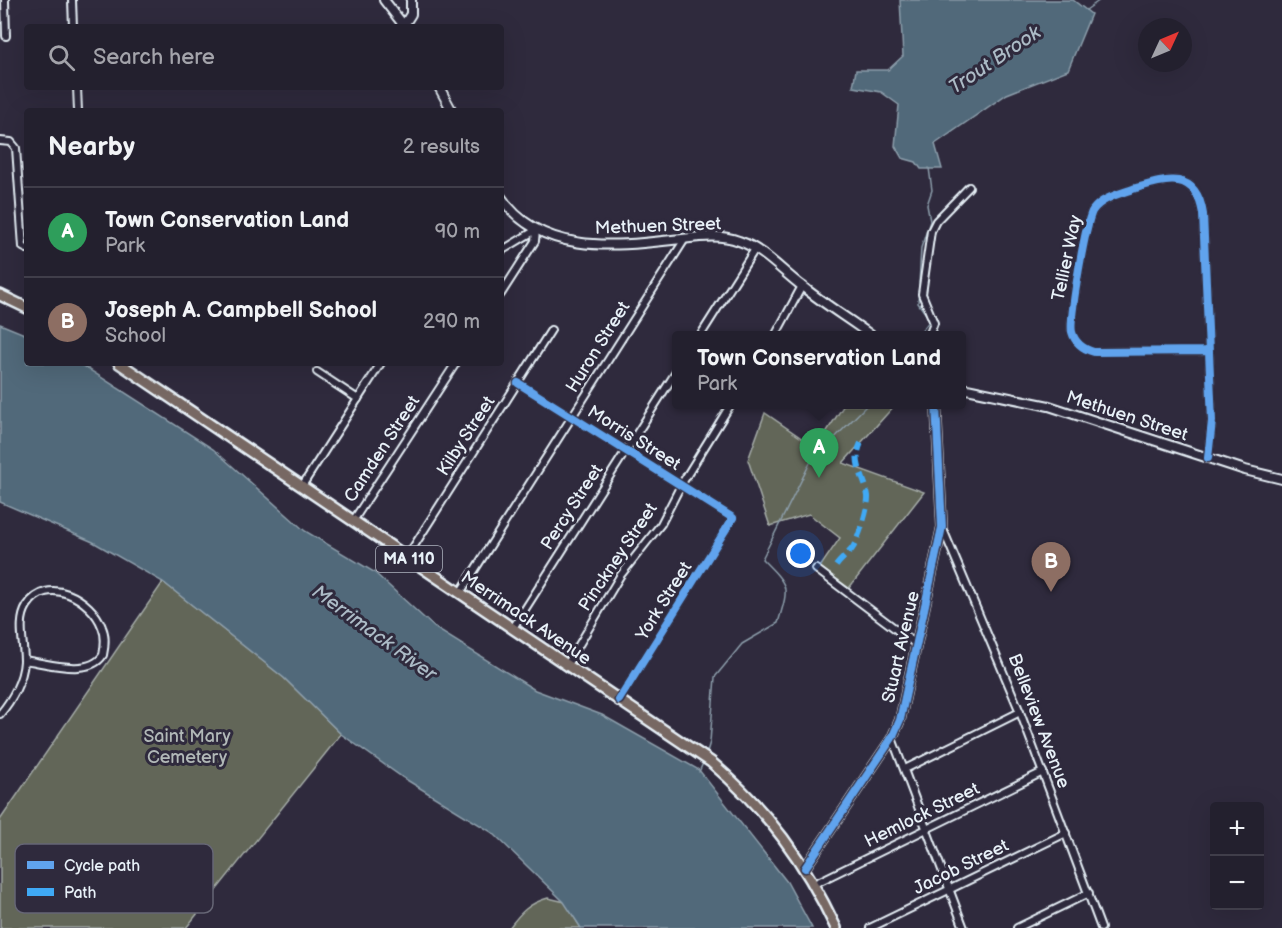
<!DOCTYPE html>
<html lang="en">
<head>
<meta charset="utf-8">
<style>
	body { margin:0; font-family:"Balsamiq Sans",sans-serif; background:#2f2d3a; color:#f1f3f6 }
	.controls { position:absolute; right:18px; bottom:18px; display:grid; overflow:hidden; border-radius:6px; box-shadow:0 6px 24px #0002 }
	.controls button { width:54px; height:54px; display:grid; place-items:center; padding:0; border:0; border-bottom:2px solid #403e4a; background:#23202e; color:#f1f3f6; font:30px sans-serif }
	.compass { position:absolute; left:1138px; top:18px; width:54px; height:54px; border-radius:50%; background:#23202e; box-shadow:0 6px 24px #0002; rotate:46deg }
	.you { position:absolute; left:801px; top:554px; width:21px; height:21px; margin:-15px; border:4px solid #fff; border-radius:50%; background:#1a73e8; box-shadow:0 0 0 9px #1a73e833 }
	.badge { display:grid; place-items:center; width:39px; height:39px; border-radius:50%; background:#b45309; color:#fff; font-size:20px; font-weight:700 }
	.pin { position:absolute; translate:-50% -50px; filter:drop-shadow(0 2px 3px #0008) }
	.pin::after { content:''; position:absolute; top:32px; width:21px; height:18px; background:inherit; clip-path:polygon(0 0,100% 0,50% 100%) }
	.popup { position:absolute; left:672px; top:331px; width:294px; height:78px; box-sizing:border-box; display:grid; place-content:center; border-radius:6px; background:#23202e; filter:drop-shadow(0 2px 4px #0005); font-size:20px; white-space:nowrap; color:#a3a3aa }
	.popup b { font-size:22px; color:#f1f3f6 }
	.popup::after { content:''; position:absolute; left:50%; top:100%; margin-left:-12px; border:12px solid transparent; border-top-color:#23202e }
	.list { margin:0; padding:0; list-style:none }
	h2 { display:flex; justify-content:space-between; align-items:center; height:78px; margin:0; padding:0 24px; font-size:26px }
	h2 small { font-size:20px; font-weight:400; color:#a3a3aa }
	.list li { display:grid; grid-template-columns:39px 1fr auto; gap:18px; align-items:center; box-sizing:border-box; height:90px; padding:0 24px; border-top:2px solid #403e4a }
	.list b { display:block; font-size:22px; white-space:nowrap }
	.list p { margin:0; font-size:20px; white-space:nowrap; color:#a3a3aa }
	.list em { font-size:20px; font-style:normal; color:#a3a3aa }
	.icon { flex:none; width:33px; height:33px; fill:none; stroke:currentColor; stroke-width:2; stroke-linecap:round; stroke-linejoin:round }
	.map { position:relative; flex:none; width:1282px; height:928px; overflow:hidden }
	.search { position:absolute; background:#23202e; box-shadow:0 6px 24px #0002; left:24px; top:24px; width:480px; height:66px; display:flex; align-items:center; gap:15px; box-sizing:border-box; padding:0 21px; border-radius:6px; color:#a3a3aa; font-size:22px }
	.panel { position:absolute; background:#23202e; box-shadow:0 6px 24px #0002; left:24px; top:108px; width:480px; height:258px; border-radius:6px }
	.map>svg:first-child { display:block }
	.green { fill:#626658; stroke:#a5aca8; stroke-width:1.5 }
	.water { fill:#51697a; stroke:#8d9fac; stroke-width:1.5 }
	.lines { fill:none; stroke-linecap:round; stroke-linejoin:round }
	.stream { stroke:#8d9fac; stroke-width:1.5 }
	.minor-casing { stroke:#e8f1f8; stroke-width:10 }
	.tertiary-casing { stroke:#e8f1f8; stroke-width:12 }
	.primary-casing { stroke:#e8f1f8; stroke-width:14 }
	.minor { stroke:#2f2a3d; stroke-width:6 }
	.tertiary { stroke:#2f2a3d; stroke-width:8 }
	.primary { stroke:#776864; stroke-width:9 }
	.quiet { stroke:#3fa9f5; stroke-width:6; stroke-dasharray:12 6; stroke-linecap:butt }
	.cycleway-casing { stroke:#2f2a3d; stroke-width:11 }
	.cycleway { stroke:#60a3ed; stroke-width:8 }
	.labels { text-anchor:middle; dominant-baseline:central; stroke-width:6; stroke-linejoin:round; paint-order:stroke }
	.shield { fill:#2f2a3d; stroke:#b0b5c0; stroke-width:1.5 }
	.shield-label { font-size:16px; font-weight:bold; fill:#e8f1f8 }
	.street-label { font-size:18px; fill:#e8f1f8; stroke:#2f2a3d }
	.park-label { font-size:18px; fill:#b2b9b8; stroke:#2f2a3d }
	.water-label { font-size:20px; font-style:italic; fill:#acbbc6; stroke:#2f2a3d }
	.key { fill:#2f2a3d; stroke:#666675; stroke-width:1.5 }
	.key-label { font-size:16px; fill:#e8f1f8 }
</style>
</head>
<body>
<div class="map">
<svg width="1282" height="928" viewBox="0 0 1282 928">
	<rect width="100%" height="100%" fill="#2f2a3d"/>
	<filter id="ink" filterUnits="userSpaceOnUse"><feTurbulence type="fractalNoise" baseFrequency=".0167" numOctaves="2"/><feDisplacementMap in="SourceGraphic" scale="12" xChannelSelector="R" yChannelSelector="G"/><feConvolveMatrix kernelMatrix="1 2 1 2 8 2 1 2 1" color-interpolation-filters="sRGB"/></filter>
	<g filter="url(#ink)">
		<g class="green">
			<path d="M844,405H895L843,463L924,492L849,588L820,567L840,538L809,514L770,526L748,460L765,413L816,448Z"/>
			<path d="M163,582L284,678L341,734L186,928H0V820Z"/>
			<path d="M548,898L565,902L581,928H509C520,913 529,903 548,898Z"/>
		</g>
		<g class="water">
			<path d="M900,0H1073L1091,14L1068,70L1007,94L935,144L942,169H921L916,162L902,158L895,146L899,105L881,92L853,87L856,70H888L903,56Z"/>
			<path d="M0,324L27,335V363H79L213,449L305,531L374,572L435,628L535,690L602,715L699,770L787,882L812,928H581L564,902L493,833L402,777L341,734L284,678L163,582L93,542L0,502Z"/>
		</g>
		<g class="lines">
			<g class="stream">
				<path d="M1086,10L1100,0"/>
				<path d="M918,336L930,320L918,303L921,248L930,221L927,205L932,190L929,168"/>
				<path d="M706,755L710,742L715,677L742,644L778,623C789,586 790,587 762,559L810,463L868,404"/>
				<path d="M699,772L703,763"/>
			</g>
			<defs>
				<g id="minor">
					<path d="M5,0L6,36"/>
					<path d="M72,0L73,27"/>
					<path d="M77,87L78,111"/>
					<path d="M0,141L11,142L16,148L23,247L27,249"/>
					<path d="M501,251L536,230"/>
					<path d="M501,294L535,241L536,230"/>
					<path d="M700,336L755,249"/>
					<path d="M775,336L802,286"/>
					<path d="M929,336L934,323L922,294L931,231L936,221L969,187"/>
					<path d="M317,372L358,399"/>
					<path d="M518,383L733,518L619,700"/>
					<path d="M1208,458L1212,421L1203,214C1196,169 1166,179 1133,189C1119,194 1102,198 1093,210C1086,218 1069,321 1072,332C1075,343 1083,349 1094,352L1209,351"/>
					<path d="M302,486L381,363"/>
					<path d="M353,521L456,363"/>
					<path d="M942,527L1020,712L1101,928"/>
					<path d="M407,557L551,330"/>
					<path d="M816,569L917,645"/>
					<path d="M460,593L685,239"/>
					<path d="M513,628L676,372"/>
					<path d="M567,665L620,576L661,524L681,485L731,404"/>
					<path d="M0,714C12,700 23,680 24,661C24,643 17,622 27,606C47,574 92,599 102,627C106,636 105,646 103,655C90,677 46,663 24,660"/>
					<path d="M892,738L964,928"/>
					<path d="M905,769L1020,712"/>
					<path d="M814,884L1043,772"/>
					<path d="M870,928L1066,833"/>
					<path d="M1017,928L1089,893"/>
				</g>
				<g id="tertiary">
					<path d="M384,0L405,27"/>
					<path d="M404,25L411,14V0"/>
					<path d="M439,87L452,111"/>
					<path d="M501,197C539,254 612,247 672,240C694,238 718,233 739,241C763,249 782,271 802,286C824,304 849,319 872,336"/>
					<path d="M962,388L1049,406L1245,470L1282,479"/>
					<path d="M805,868L892,738L900,720L942,527L936,404"/>
				</g>
				<g id="primary">
					<path d="M0,295L27,308"/>
					<path d="M119,363L711,762C768,811 804,860 836,928"/>
				</g>
			</defs>
			<use href="#minor" class="minor-casing"/>
			<use href="#tertiary" class="tertiary-casing"/>
			<use href="#primary" class="primary-casing"/>
			<use href="#minor" class="minor"/>
			<use href="#tertiary" class="tertiary"/>
			<use href="#primary" class="primary"/>
			<path class="quiet" d="M836,566C841,559 847,555 852,549C858,541 869,506 868,496C865,476 851,464 861,443"/>
			<defs>
				<g id="cycleway">
					<path d="M518,383L733,518L619,700"/>
					<path d="M1208,458L1212,421L1203,214C1196,169 1166,179 1133,189C1119,194 1102,198 1093,210C1086,218 1069,321 1072,332C1075,343 1083,349 1094,352L1209,351"/>
					<path d="M805,868L892,738L900,720L942,527L936,404"/>
				</g>
			</defs>
			<use href="#cycleway" class="cycleway-casing"/>
			<use href="#cycleway" class="cycleway"/>
		</g>
	</g>
	<g class="labels">
		<rect class="shield" x="376" y="546" width="66" height="26" rx="4.5"/>
		<g class="shield-label">
			<text x="409" y="559">MA 110</text>
		</g>
		<g class="street-label">
			<text transform="translate(658 226) rotate(-2)">Methuen Street</text>
			<text transform="translate(1067 258) rotate(-78)">Tellier Way</text>
			<text transform="translate(598 347) rotate(-58)">Huron Street</text>
			<text transform="translate(1127 416) rotate(18)">Methuen Street</text>
			<text transform="translate(466 436) rotate(-57)">Kilby Street</text>
			<text transform="translate(634 438) rotate(32)">Morris Street</text>
			<text transform="translate(382 449) rotate(-57)">Camden Street</text>
			<text transform="translate(572 507) rotate(-57)">Percy Street</text>
			<text transform="translate(618 557) rotate(-56)">Pinckney Street</text>
			<text transform="translate(664 601) rotate(-58)">York Street</text>
			<text transform="translate(526 618) rotate(34)">Merrimack Avenue</text>
			<text transform="translate(901 647) rotate(-77)">Stuart Avenue</text>
			<text transform="translate(1039 721) rotate(69)">Belleview Avenue</text>
			<text transform="translate(922 815) rotate(-26)">Hemlock Street</text>
			<text transform="translate(961 867) rotate(-26)">Jacob Street</text>
		</g>
		<g class="park-label">
			<text x="187" y="736">Saint Mary<tspan x="187" dy="21">Cemetery</tspan></text>
		</g>
		<g class="water-label">
			<text transform="translate(995 60) rotate(-34)">Trout Brook</text>
			<text transform="translate(374 633) rotate(36)">Merrimack River</text>
		</g>
	</g>
	<rect x="15" y="844" width="198" height="69" rx="9" class="key"/>
	<rect x="27" y="861" width="27" height="8" fill="#60a3ed"/>
	<rect x="27" y="888" width="27" height="8" fill="#3fa9f5"/>
	<g class="key-label">
		<text x="64" y="871">Cycle path</text>
		<text x="64" y="898">Path</text>
	</g>
</svg>
<div class="controls">
<button>+</button>
<button>−</button>
</div>
<svg class="compass" viewBox="-18 -18 36 36"><path d="M0-13l5 13h-10z" fill="#e53935"/><path d="M0 13l5-13h-10z" fill="#a3a3aa"/></svg>
<div class="you"></div>
<div class="pin badge" style="left:819px;top:478px;background:#2e9e5b">A</div>
<div class="popup"><b>Town Conservation Land</b>Park</div>
<div class="pin badge" style="left:1051px;top:592px;background:#8d6e63">B</div>
<div class="search"><svg class="icon" aria-label="search" viewBox="0 0 24 24"><circle cx="10" cy="10" r="6"/><path d="M15 15l6 6"/></svg>Search here</div>
<section class="panel">
<h2>Nearby<small>2 results</small></h2>
<ul class="list">
<li><span class="badge" style="background:#2e9e5b">A</span><div><b>Town Conservation Land</b><p>Park</p></div><em>90 m</em></li>
<li><span class="badge" style="background:#8d6e63">B</span><div><b>Joseph A. Campbell School</b><p>School</p></div><em>290 m</em></li>
</ul>
</section>
</div>
</body>
</html>
